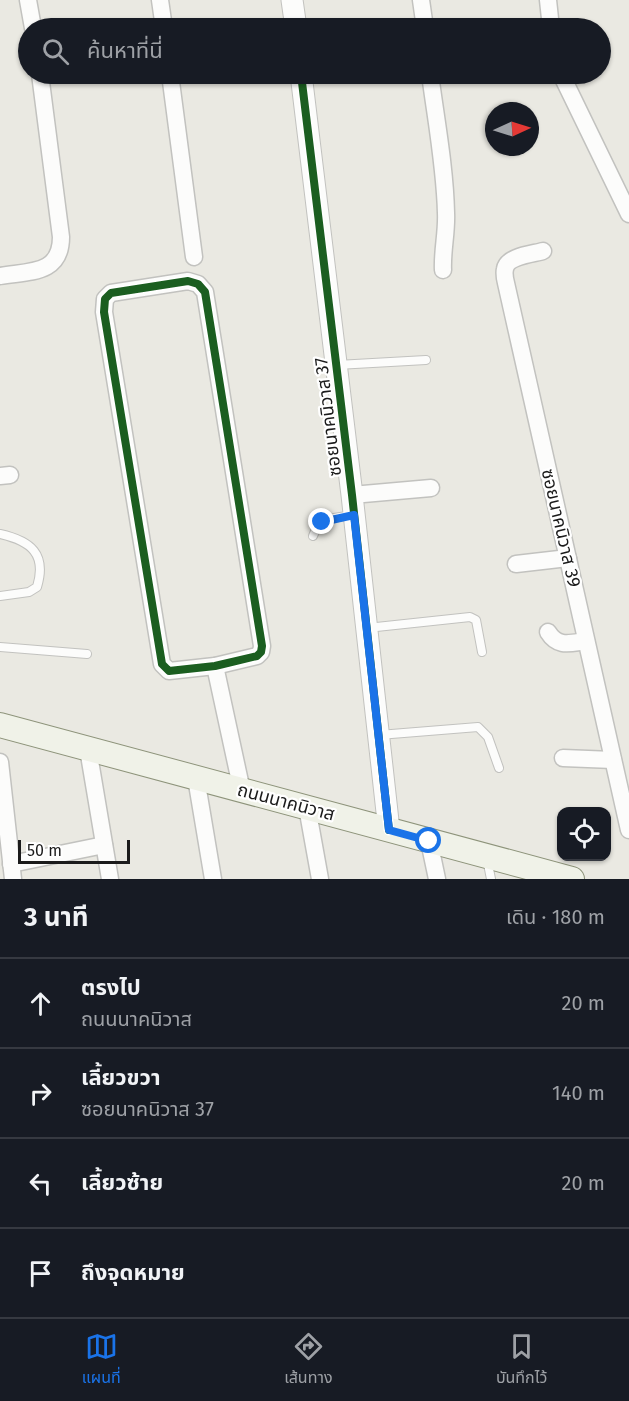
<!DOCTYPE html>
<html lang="th">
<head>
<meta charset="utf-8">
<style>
	body { margin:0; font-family:"Fira Sans","Noto Sans Thai",sans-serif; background:#20242c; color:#f1f3f6 }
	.controls { position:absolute; right:18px; bottom:18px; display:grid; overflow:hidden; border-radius:12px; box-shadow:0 2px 4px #0004 }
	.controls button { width:54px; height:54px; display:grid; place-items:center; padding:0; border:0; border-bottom:2px solid #363941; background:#171b24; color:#f1f3f6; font:30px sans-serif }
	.compass { position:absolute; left:485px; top:102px; width:54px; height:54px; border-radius:50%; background:#171b24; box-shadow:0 2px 4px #0004; rotate:86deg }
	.scale { position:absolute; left:18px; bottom:15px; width:112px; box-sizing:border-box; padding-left:6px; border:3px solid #1b1b1b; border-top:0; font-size:16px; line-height:21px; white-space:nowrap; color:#1b1b1b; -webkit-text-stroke:4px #fff; paint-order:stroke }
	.stop { position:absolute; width:18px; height:18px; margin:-14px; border:4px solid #1a73e8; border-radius:50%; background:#fff }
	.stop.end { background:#1a73e8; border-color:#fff; box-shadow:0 2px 6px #0008 }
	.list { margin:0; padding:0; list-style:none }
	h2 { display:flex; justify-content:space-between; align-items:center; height:78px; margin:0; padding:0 24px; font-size:26px }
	h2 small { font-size:20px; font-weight:400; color:#9ea1a6 }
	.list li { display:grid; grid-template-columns:39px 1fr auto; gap:18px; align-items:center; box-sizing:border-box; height:90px; padding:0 24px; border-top:2px solid #363941 }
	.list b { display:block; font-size:22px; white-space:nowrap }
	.list p { margin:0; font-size:20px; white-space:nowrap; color:#9ea1a6 }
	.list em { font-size:20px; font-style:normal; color:#9ea1a6 }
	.icon { flex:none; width:33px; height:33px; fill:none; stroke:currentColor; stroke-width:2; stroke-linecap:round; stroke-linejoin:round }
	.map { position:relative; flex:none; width:629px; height:879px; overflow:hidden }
	.search { position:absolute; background:#171b24; box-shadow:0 2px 4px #0004; left:18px; right:18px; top:18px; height:66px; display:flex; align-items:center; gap:15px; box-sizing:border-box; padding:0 21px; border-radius:33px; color:#9ea1a6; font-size:22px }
	.sheet { height:438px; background:#171b24 }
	nav { display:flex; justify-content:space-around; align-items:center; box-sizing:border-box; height:84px; border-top:2px solid #363941; background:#171b24; font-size:16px; color:#9ea1a6 }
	nav a { display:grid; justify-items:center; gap:3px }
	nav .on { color:#1a73e8 }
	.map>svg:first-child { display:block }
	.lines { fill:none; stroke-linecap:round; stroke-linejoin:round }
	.service-casing { stroke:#c2c2bf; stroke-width:10 }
	.minor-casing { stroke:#c2c2bf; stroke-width:19 }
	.tertiary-casing { stroke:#c2c2bf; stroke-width:23 }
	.secondary-casing { stroke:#8e947b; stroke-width:26 }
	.service { stroke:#fcfcfb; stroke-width:8 }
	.minor { stroke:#fcfcfb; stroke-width:16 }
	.tertiary { stroke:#fcfcfb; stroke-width:21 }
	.secondary { stroke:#f0f2e8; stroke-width:24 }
	.cycleway-casing { stroke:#fff; stroke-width:11 }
	.cycleway { stroke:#1b5e20; stroke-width:8 }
	.route { stroke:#1a73e8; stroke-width:8 }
	.labels { text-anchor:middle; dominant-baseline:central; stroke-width:4.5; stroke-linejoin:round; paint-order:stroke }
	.street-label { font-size:18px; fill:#1b1b1b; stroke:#fff }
</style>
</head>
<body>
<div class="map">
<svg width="629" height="879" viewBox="0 0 629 879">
	<rect width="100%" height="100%" fill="#eae9e2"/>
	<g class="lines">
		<defs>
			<g id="service">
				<path d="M337,365L426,360"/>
				<path d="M0,534C31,541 47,554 37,587L29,592L0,596"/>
				<path d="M313,536C320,516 336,518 354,515"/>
				<path d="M367,628L470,617L476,620L482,652"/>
				<path d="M0,647L87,654"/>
				<path d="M379,735L478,727L488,737L499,768"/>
				<path d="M487,859L491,879"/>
			</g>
			<g id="minor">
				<path d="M28,0L33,28"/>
				<path d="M160,0L164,28"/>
				<path d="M421,0L425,28"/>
				<path d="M548,0L551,28"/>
				<path d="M170,74L194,257"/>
				<path d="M430,74C436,120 445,167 446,213C447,232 442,251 443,270"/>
				<path d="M561,74L629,214"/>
				<path d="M543,251C533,254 507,256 505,269C504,273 505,279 506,283L629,830"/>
				<path d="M0,276C29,271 61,275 61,237L40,74"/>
				<path d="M188,281L198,284L205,292L262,646L261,652L257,656L215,666L169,671L162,664L104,312L105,299L111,293Z"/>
				<path d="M0,476L10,475"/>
				<path d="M352,495L431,488"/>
				<path d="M516,564L568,558"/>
				<path d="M548,632C558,648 570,643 586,641"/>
				<path d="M215,666L242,791"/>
				<path d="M88,749L110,879"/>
				<path d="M563,758L613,760"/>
				<path d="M0,762L13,879"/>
				<path d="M196,778L213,879"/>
				<path d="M307,807L320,879"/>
				<path d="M429,841L437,879"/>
				<path d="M11,864L104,845"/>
			</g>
			<g id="tertiary">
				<path d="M292,0L296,28"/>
				<path d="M301,74L352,495L389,830"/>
			</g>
			<path id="secondary" d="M0,725L572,879"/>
		</defs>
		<use href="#service" class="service-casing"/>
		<use href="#minor" class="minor-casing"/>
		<use href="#tertiary" class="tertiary-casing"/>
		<use href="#secondary" class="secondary-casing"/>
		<use href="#service" class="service"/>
		<use href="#minor" class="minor"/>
		<use href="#tertiary" class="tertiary"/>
		<use href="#secondary" class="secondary"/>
		<defs>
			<g id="cycleway">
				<path d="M301,74L352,495L389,830"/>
				<path d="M188,281L198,284L205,292L262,646L261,652L257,656L215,666L169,671L162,664L104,312L105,299L111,293Z"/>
			</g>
		</defs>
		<use href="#cycleway" class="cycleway-casing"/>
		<use href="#cycleway" class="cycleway"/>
	</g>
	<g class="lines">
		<path class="route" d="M322,522L354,515L389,830L429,841"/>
	</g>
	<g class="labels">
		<g class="street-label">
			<text transform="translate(328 417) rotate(-97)">ซอยนาคนิวาส 37</text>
			<text transform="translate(561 528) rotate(77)">ซอยนาคนิวาส 39</text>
			<text transform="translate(286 802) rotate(15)">ถนนนาคนิวาส</text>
		</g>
	</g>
</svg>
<div class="controls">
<button><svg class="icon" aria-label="locate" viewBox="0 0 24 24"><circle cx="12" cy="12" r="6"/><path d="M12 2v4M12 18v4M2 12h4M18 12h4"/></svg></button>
</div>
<svg class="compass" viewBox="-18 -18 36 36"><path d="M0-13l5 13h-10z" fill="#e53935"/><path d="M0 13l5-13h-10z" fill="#9ea1a6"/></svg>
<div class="scale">50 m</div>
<div class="stop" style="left:429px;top:841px"></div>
<div class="stop end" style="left:322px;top:522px"></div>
<div class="search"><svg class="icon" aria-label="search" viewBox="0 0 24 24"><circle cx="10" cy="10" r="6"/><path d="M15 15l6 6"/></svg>ค้นหาที่นี่</div>
</div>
<section class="sheet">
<h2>3 นาที<small>เดิน · 180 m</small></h2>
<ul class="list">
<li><svg class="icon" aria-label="ahead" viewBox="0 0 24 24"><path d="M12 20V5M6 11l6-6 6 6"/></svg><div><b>ตรงไป</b><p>ถนนนาคนิวาส</p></div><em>20 m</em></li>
<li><svg class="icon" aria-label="right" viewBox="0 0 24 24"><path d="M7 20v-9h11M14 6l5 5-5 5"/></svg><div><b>เลี้ยวขวา</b><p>ซอยนาคนิวาส 37</p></div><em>140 m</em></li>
<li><svg class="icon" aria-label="left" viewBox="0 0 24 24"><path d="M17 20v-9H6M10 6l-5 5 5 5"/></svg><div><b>เลี้ยวซ้าย</b></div><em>20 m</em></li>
<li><svg class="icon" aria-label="arrive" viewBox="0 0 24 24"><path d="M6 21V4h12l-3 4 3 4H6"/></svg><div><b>ถึงจุดหมาย</b></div></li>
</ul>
</section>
<nav>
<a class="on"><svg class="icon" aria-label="map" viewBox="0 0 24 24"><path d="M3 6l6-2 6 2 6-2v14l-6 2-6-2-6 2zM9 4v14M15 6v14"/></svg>แผนที่</a>
<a><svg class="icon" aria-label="directions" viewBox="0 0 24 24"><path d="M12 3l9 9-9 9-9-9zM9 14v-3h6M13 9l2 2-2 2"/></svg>เส้นทาง</a>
<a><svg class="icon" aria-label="saved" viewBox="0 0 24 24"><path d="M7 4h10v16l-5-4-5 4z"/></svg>บันทึกไว้</a>
</nav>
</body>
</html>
